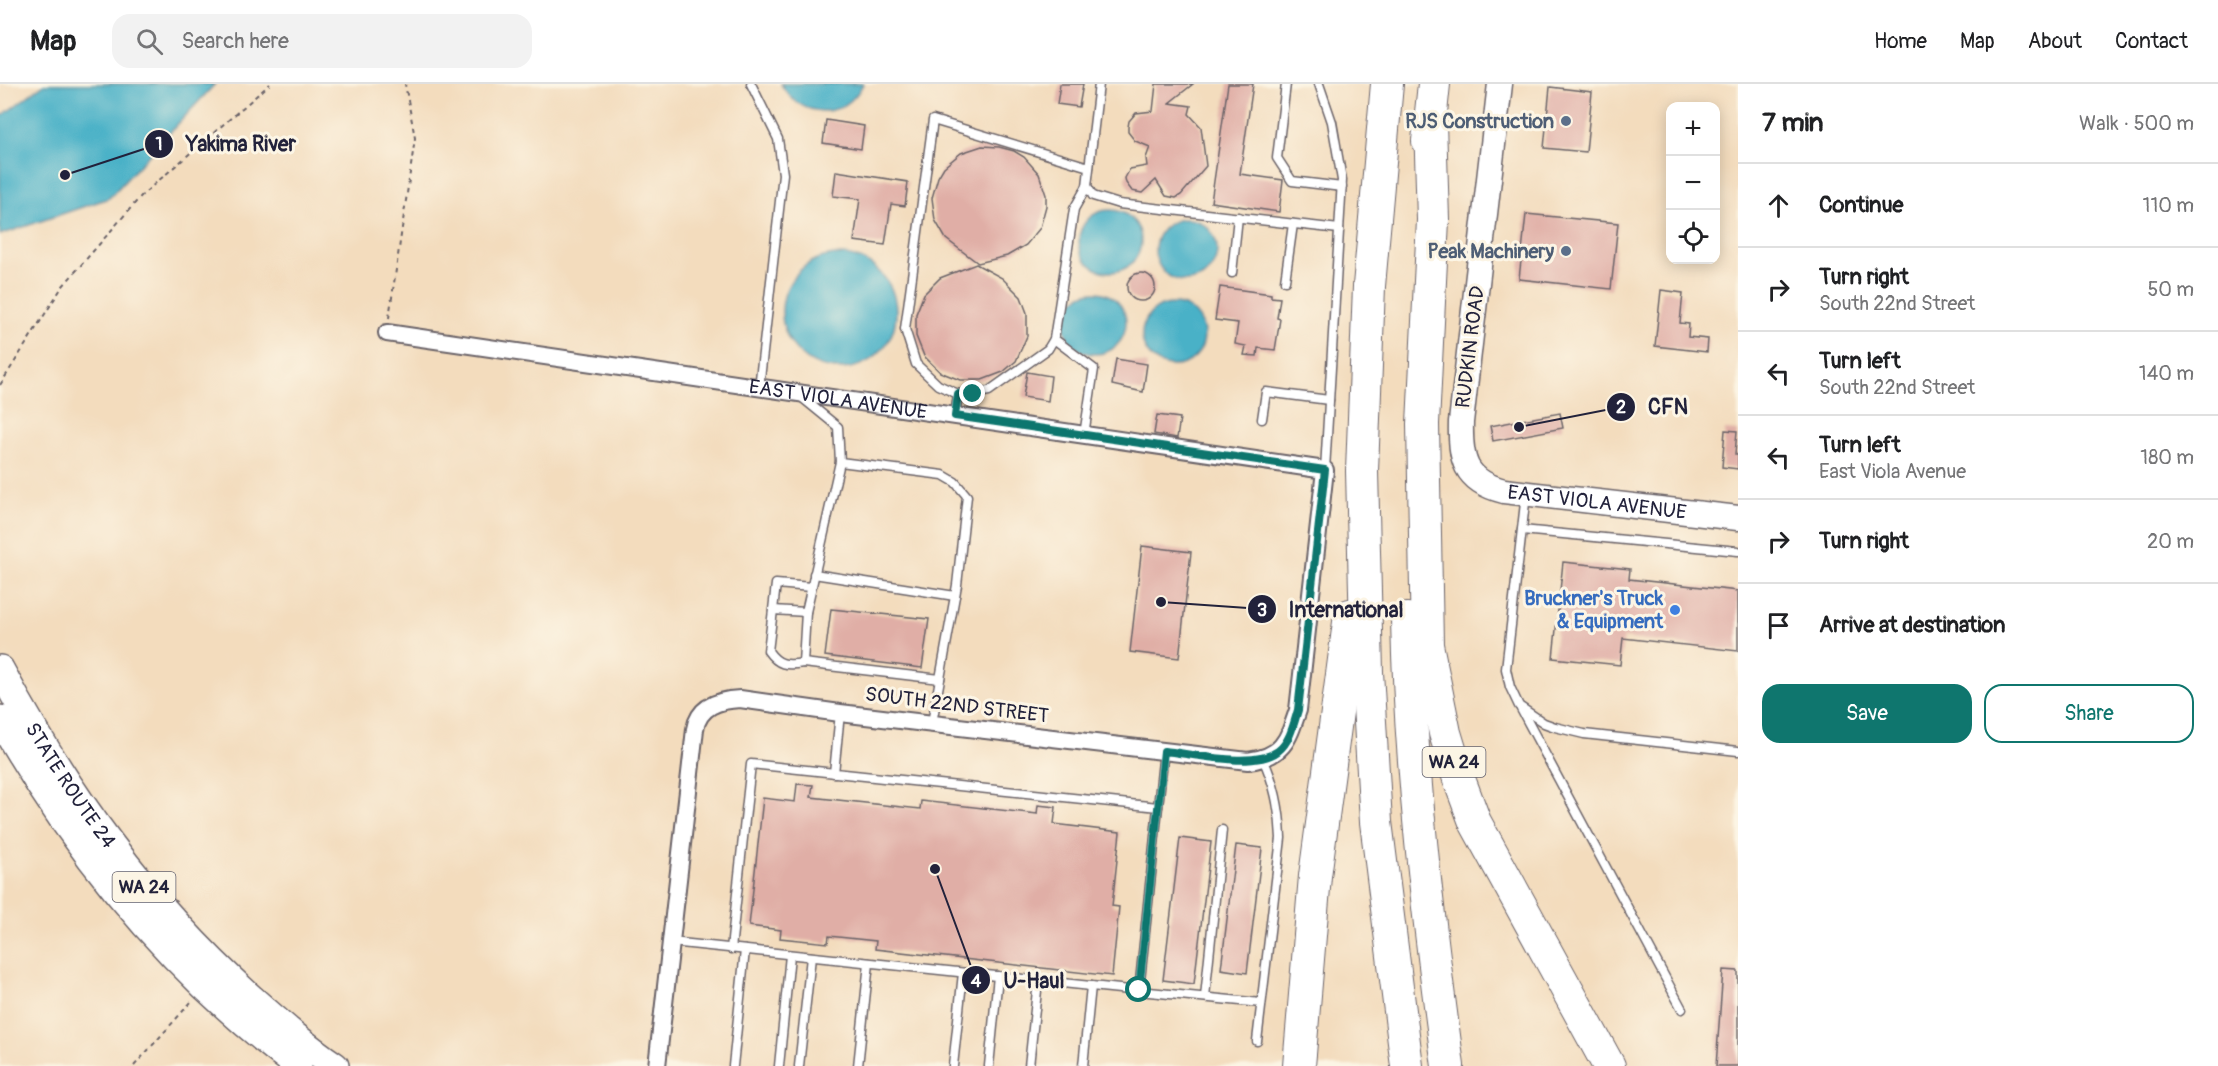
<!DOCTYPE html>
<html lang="en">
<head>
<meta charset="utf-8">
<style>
	body { margin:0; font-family:Pangolin,sans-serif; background:#f2f2f2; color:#202124 }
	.controls { position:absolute; right:18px; top:18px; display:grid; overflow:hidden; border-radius:12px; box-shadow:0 3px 15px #0003 }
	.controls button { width:54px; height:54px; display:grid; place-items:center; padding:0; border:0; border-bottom:2px solid #e0e0e0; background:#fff; color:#202124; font:30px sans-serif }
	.stop { position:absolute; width:18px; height:18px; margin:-14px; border:4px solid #0f766e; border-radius:50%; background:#fff }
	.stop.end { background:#0f766e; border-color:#fff; box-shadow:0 2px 6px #0008 }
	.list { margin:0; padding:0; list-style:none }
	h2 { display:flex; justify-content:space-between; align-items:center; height:78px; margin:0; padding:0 24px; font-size:26px }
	h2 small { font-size:20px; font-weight:400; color:#757577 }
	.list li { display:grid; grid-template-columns:39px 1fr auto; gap:18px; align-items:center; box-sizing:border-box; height:84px; padding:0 24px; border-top:2px solid #e0e0e0 }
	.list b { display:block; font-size:22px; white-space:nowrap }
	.list p { margin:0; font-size:20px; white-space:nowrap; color:#757577 }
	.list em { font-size:20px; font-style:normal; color:#757577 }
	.actions { display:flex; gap:12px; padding:18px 24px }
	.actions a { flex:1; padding:14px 0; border:2px solid #0f766e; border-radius:18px; text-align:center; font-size:21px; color:#0f766e }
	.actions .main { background:#0f766e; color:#fff }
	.icon { flex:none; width:33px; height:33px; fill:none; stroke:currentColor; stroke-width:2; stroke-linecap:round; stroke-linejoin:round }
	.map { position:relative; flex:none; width:1738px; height:982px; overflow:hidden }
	header { display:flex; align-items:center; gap:36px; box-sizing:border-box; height:84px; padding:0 30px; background:#fff; border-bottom:2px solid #e0e0e0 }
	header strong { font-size:28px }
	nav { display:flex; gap:33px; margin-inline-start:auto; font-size:21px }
	.search { width:420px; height:54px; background:#f2f2f2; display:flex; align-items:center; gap:15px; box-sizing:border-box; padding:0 21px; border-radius:18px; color:#757577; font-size:22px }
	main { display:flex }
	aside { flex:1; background:#fff }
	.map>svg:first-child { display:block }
	.water { fill:#49b1c7; stroke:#366a81; stroke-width:1.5 }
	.building { fill:#e0aea6 }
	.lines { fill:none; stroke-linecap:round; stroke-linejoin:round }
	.lane-casing { stroke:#6b6368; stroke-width:11 }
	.street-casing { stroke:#6b6368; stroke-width:20 }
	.secondary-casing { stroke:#6b6368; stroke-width:27 }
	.primary-casing { stroke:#6b6368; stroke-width:30 }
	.highway-casing { stroke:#6b6368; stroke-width:34 }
	.path { stroke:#6b6368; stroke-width:2; stroke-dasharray:4.5 4.5; stroke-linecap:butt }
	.lane { stroke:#fff; stroke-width:8 }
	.street { stroke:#fff; stroke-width:16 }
	.secondary { stroke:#fff; stroke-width:24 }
	.primary { stroke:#fff; stroke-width:27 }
	.highway { stroke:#fff; stroke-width:32 }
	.route { stroke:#0f766e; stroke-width:8 }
	.service-dot { fill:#5c6f8a; stroke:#fcf5e5; stroke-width:2 }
	.shop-dot { fill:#3f7fe0; stroke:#fcf5e5; stroke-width:2 }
	.labels { text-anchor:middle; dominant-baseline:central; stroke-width:6; stroke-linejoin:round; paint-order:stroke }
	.shield { fill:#fcf5e5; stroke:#63616e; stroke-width:1.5 }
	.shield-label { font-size:18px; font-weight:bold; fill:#22223b }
	.service-label { font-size:20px; font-weight:bold; fill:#4e5e75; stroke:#fcf5e5; text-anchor:end }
	.street-label { font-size:20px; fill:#22223b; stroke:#fcf5e5 }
	.shop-label { font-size:20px; font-weight:bold; fill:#366cbe; stroke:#fcf5e5; text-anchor:end }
	.leader { fill:none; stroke:#22223b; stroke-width:2 }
	.callout-dot { fill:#22223b; stroke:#fcf5e5; stroke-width:2 }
	.mark-label { font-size:18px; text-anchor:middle; font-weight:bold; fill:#fff }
	.callout-label { font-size:21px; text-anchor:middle; font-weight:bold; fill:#22223b; stroke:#fcf5e5; stroke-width:6; stroke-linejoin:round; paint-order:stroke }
</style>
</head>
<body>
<header>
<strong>Map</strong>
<div class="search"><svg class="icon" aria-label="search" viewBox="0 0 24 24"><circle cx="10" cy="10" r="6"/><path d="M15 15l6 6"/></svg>Search here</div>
<nav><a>Home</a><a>Map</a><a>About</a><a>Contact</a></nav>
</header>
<main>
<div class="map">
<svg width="1738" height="982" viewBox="0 0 1738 982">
	<rect width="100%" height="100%" fill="#fcf5e5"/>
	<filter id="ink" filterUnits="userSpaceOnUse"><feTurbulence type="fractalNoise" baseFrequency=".0167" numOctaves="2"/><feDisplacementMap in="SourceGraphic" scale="12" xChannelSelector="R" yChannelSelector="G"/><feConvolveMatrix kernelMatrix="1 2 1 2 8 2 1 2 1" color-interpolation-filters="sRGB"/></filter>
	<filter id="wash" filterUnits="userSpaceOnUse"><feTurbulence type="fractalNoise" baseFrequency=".008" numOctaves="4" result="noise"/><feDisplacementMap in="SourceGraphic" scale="24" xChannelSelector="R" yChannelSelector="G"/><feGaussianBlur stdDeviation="1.35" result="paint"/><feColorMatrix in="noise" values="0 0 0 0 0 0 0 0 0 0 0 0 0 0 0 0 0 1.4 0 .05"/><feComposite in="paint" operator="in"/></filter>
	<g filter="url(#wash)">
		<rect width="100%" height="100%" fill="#f3dcbd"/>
		<g class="water">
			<path d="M44,0H215L109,114L0,151V33Z"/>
			<path d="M781,0H863C845,37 800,35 781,0Z"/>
			<circle cx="1110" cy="157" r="31"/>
			<circle cx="1186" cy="166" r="31"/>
			<circle cx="839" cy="228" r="57"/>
			<circle cx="1095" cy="239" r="31"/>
			<circle cx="1173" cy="251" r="31"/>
		</g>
		<g id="blocks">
			<g class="building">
				<path d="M1060,0H1083L1079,23L1057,20Z"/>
				<path d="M1156,0H1193L1169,19L1191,22L1189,30L1201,43L1206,82L1181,111L1176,114L1166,112L1156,96L1142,109L1132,107L1126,99L1125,94L1130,85L1147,82L1146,74L1150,63L1135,57L1128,48V43L1129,37L1136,29L1153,27Z"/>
				<path d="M1228,0H1253L1240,90L1283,96L1279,128L1211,118Z"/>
				<path d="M1550,3L1592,8L1586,68L1544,64Z"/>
				<path d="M826,36L864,42L861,65L823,59Z"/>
				<path d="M982,62L999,63L1014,67L1024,73L1039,90L1046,111V122L1040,144L1026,161L1007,172L978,179L946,155L935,136L932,114L938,93L944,83L961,69Z"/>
				<path d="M836,87L908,98L905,122L891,120L885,161L854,157L860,115L833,112Z"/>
				<path d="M1526,130L1618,139L1611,205L1519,195Z"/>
				<path d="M976,180L1002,194L1021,213L1027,229V252L1016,277L1003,288L982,296H960L940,288L924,272L916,252V230L924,210L940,194Z"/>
				<circle cx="1141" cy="203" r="14"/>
				<path d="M1220,203L1271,210V213L1280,214L1277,234L1280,235L1275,266L1258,264L1257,272L1244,271L1246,262L1235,260L1238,239L1215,236Z"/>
				<path d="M1661,206L1683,209L1680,239L1689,240L1688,253L1708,255L1707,268L1655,262Z"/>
				<path d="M1116,275L1147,280L1143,308L1112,301Z"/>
				<path d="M1027,288L1051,292L1048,317L1023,313Z"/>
				<path d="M1560,329L1563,344L1493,357L1490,342Z"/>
				<path d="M1157,331L1180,334L1177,354L1154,350Z"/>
				<path d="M1725,346L1737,347L1735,370H1738V385L1722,383Z"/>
				<path d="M1142,462L1191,468L1179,574L1130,568Z"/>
				<path d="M1563,478L1630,485L1629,495L1738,507V567L1623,554L1620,581L1553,574Z"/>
				<path d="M831,525L929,535L922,584L825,572Z"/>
				<path d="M797,700L813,701L811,713L920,725L921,717L1037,730L1038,721L1056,723L1054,740L1120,748L1112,822L1119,823L1112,892L875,865L876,857L829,852L828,859L780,854L781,846L749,842L763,714L795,718Z"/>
				<path d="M1180,754L1211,758L1194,900L1163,896Z"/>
				<path d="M1236,761L1262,764L1247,889L1221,885Z"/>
				<path d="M1723,886L1738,887V982H1716Z"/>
			</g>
		</g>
	</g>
	<g filter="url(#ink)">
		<use href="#blocks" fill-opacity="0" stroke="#6b6368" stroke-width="1.5"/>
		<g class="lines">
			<defs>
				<g id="lane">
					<path d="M751,0L778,55L783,90L759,304"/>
					<path d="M1099,0L1087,102L1093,112L1119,120L1339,145"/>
					<path d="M1286,0L1277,74L1292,97L1342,103"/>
					<path d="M1319,0L1332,38L1342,96L1325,386"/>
					<path d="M1232,189L1238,133"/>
					<path d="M1285,197L1293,140"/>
					<path d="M1054,255L1094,285L1084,351"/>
					<path d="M958,310L938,301L916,280L905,245L933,36L1089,83"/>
					<path d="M800,312L838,343L840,378L943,391L955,398L967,412L957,501L932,639"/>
					<path d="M955,332L958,310H973L989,307L1048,265L1054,255L1074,125L1087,102"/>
					<path d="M1262,335L1266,308L1329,316"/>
					<path d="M840,378L806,528L803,579L940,595"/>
					<path d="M1526,410L1506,585L1510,603L1519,622L1544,639L1555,643L1584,650L1738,667"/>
					<path d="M1522,446L1738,467"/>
					<path d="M814,490L955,512"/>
					<path d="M773,526L776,500L811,503"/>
					<path d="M803,579C786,582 778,581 768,567L773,526L806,528"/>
					<path d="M1521,625L1682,925"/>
					<path d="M834,689L840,629"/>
					<path d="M1158,723L1164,667"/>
					<path d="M671,858L1091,902L1083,982"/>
					<path d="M731,865L751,680L1158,723L1139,907L1091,902"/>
					<path d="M1139,907L1261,919"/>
					<path d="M1205,913L1222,746"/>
					<path d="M1257,957L1281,754C1280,726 1275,700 1263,675"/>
					<path d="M733,982L745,866"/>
					<path d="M779,982L790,871"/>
					<path d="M799,982L811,873"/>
					<path d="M858,982L869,879"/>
					<path d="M953,982L963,889"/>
					<path d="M989,982L998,892"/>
					<path d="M1029,982L1038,897"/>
				</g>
				<g id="street">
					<path id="s1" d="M387,249L1325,386L1298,626C1288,656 1283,673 1248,677L840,629L740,615C719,616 699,622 695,645L657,982"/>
				</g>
				<g id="secondary">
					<path id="s2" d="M1500,0L1461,338C1460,375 1464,397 1504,407L1738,434"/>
				</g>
				<g id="primary">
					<path id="s3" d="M0,585C67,710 144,817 250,913C277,937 305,962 335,982"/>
					<path d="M0,635C76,770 174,889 298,982"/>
				</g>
				<g id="highway">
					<path d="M1387,0L1369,202L1362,387L1367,588L1376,738L1407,982"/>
					<path d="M1430,38L1433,136L1423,340L1427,561L1445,649L1459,695L1475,738L1609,982"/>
					<path d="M1428,57L1434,0"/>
					<path d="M1407,535C1410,685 1428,833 1448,982"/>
					<path d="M1299,982L1315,792L1350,531"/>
				</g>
			</defs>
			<use href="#lane" class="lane-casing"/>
			<use href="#street" class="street-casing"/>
			<use href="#secondary" class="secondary-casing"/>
			<use href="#primary" class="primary-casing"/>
			<use href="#highway" class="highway-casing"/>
			<g class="path">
				<path d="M389,234L415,54L405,0"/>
				<path d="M0,301L62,203L142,111L270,0"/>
				<path d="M134,982L192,917"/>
			</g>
			<use href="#lane" class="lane"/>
			<use href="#street" class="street"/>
			<use href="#secondary" class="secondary"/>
			<use href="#primary" class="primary"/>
			<use href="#highway" class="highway"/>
		</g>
	</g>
	<g class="lines" filter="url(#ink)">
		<path class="route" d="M973,310H958L955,332L1325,386L1298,626C1294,639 1290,658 1278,667C1254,685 1194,670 1164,667L1139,906"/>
	</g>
	<g class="service-dot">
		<circle cx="1566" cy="37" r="6"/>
		<circle cx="1566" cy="167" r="6"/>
	</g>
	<circle class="shop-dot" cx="1675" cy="526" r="6"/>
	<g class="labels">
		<g class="shield">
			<rect x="1422.5" y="663" width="63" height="30" rx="4.5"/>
			<rect x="112.5" y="788" width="63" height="30" rx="4.5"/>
		</g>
		<g class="shield-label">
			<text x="1454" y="678">WA 24</text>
			<text x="144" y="803">WA 24</text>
		</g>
		<g class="service-label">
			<text x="1554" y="37">RJS Construction</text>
			<text x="1554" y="167">Peak Machinery</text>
		</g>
		<g class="street-label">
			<text transform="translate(1470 263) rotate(-83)">RUDKIN ROAD</text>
			<text stroke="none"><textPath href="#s1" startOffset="456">EAST VIOLA AVENUE</textPath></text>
			<text stroke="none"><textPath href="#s2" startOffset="525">EAST VIOLA AVENUE</textPath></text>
			<text transform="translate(957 621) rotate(7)">SOUTH 22ND STREET</text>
			<text stroke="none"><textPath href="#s3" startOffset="136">STATE ROUTE 24</textPath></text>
		</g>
		<g class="shop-label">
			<text x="1663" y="514">Bruckner's Truck<tspan x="1663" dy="23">&amp; Equipment</tspan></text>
		</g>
	</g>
	<path class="leader" d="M65 91L159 60M1519 343L1621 323M1161 518L1262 525M935 785L976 896"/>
	<g class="callout-dot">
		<circle cx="65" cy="91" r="6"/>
		<circle cx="1519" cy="343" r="6"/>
		<circle cx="1161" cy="518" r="6"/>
		<circle cx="935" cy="785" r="6"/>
		<circle cx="159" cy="60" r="15"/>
		<circle cx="1621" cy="323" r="15"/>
		<circle cx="1262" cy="525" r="15"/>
		<circle cx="976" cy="896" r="15"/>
	</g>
	<g class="mark-label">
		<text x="159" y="66">1</text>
		<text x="1621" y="329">2</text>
		<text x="1262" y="532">3</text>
		<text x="976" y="903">4</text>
	</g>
	<g class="callout-label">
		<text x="241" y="67">Yakima River</text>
		<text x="1668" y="330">CFN</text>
		<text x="1346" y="533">International</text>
		<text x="1034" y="904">U-Haul</text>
	</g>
</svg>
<div class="controls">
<button>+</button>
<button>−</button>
<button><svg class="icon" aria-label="locate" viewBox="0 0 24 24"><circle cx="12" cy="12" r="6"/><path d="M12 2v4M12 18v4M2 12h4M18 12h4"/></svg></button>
</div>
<div class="stop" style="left:1139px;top:906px"></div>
<div class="stop end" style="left:973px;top:310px"></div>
</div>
<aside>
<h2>7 min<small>Walk · 500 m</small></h2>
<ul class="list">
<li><svg class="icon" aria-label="ahead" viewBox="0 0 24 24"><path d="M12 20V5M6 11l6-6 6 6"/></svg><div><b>Continue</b></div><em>110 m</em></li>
<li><svg class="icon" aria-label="right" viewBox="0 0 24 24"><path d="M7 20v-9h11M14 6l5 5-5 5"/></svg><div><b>Turn right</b><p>South 22nd Street</p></div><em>50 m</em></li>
<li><svg class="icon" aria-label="left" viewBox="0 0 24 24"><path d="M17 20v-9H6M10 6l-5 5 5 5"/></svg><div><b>Turn left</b><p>South 22nd Street</p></div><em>140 m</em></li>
<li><svg class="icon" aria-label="left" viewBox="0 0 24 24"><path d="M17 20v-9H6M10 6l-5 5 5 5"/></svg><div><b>Turn left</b><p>East Viola Avenue</p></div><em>180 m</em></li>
<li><svg class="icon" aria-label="right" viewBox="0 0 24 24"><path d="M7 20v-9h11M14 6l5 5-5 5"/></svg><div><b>Turn right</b></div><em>20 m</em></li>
<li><svg class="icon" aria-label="arrive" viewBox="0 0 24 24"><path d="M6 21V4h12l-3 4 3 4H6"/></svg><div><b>Arrive at destination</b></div></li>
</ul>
<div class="actions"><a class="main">Save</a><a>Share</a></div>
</aside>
</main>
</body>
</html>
